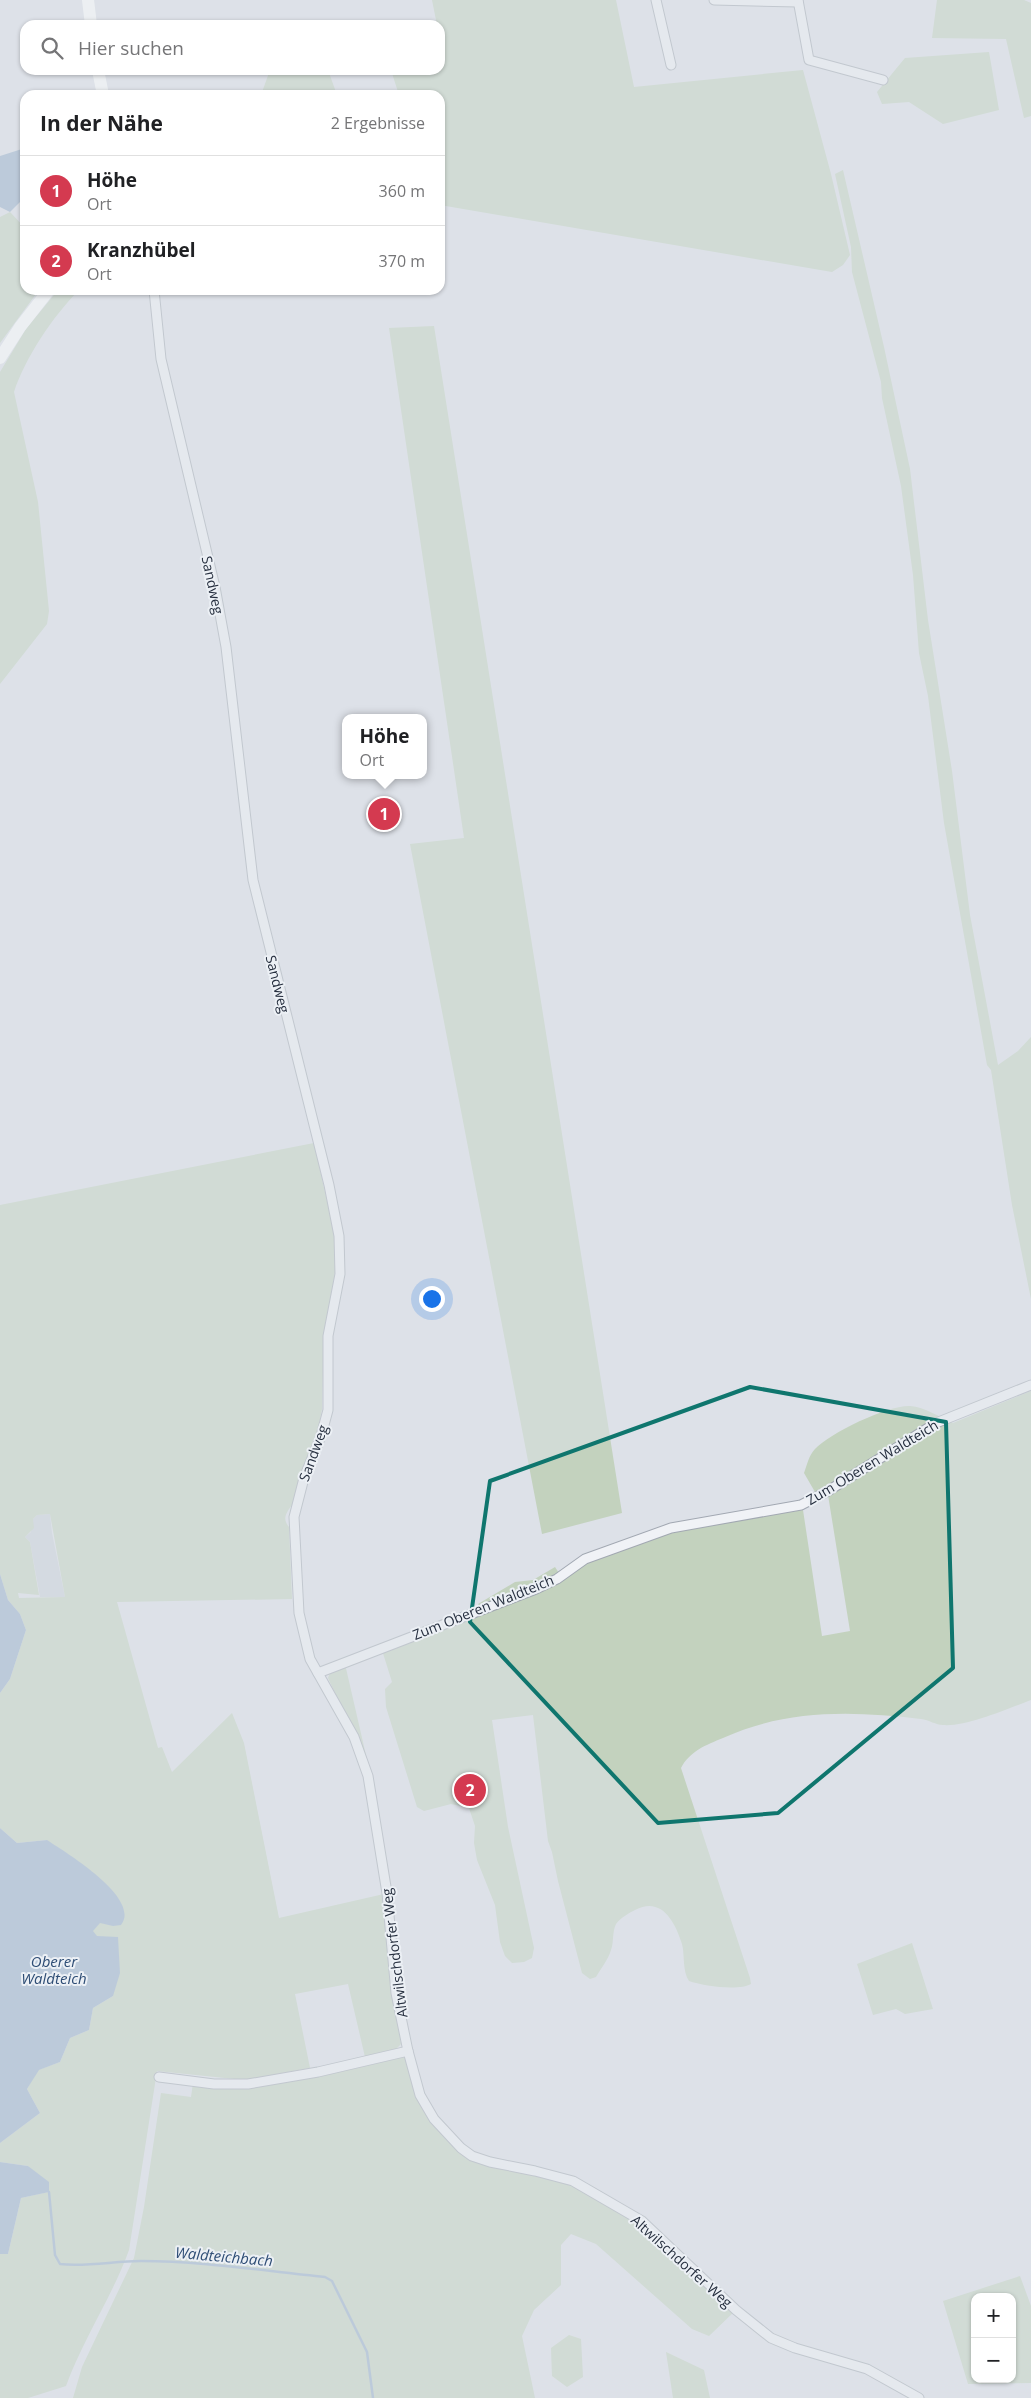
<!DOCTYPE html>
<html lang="de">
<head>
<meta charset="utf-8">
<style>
	body { margin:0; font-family:"Open Sans",sans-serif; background:#f6f6f6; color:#202124 }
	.controls { position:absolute; right:15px; bottom:15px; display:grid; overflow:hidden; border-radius:10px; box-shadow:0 1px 4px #0004 }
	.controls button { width:45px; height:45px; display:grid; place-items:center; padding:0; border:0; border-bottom:1px solid #e0e0e0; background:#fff; color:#202124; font:25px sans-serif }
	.you { position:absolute; left:431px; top:1298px; width:18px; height:18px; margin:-12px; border:4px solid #fff; border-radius:50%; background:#1a73e8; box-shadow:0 0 0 8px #1a73e833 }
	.badge { display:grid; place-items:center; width:32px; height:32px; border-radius:50%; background:#d43a50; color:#fff; font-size:16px; font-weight:700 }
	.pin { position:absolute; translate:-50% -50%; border:2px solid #fff; box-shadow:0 1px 5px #0006 }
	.popup { position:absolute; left:342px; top:714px; width:85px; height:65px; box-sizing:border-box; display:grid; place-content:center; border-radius:10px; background:#fff; filter:drop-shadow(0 1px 4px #0005); font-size:16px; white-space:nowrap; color:#757577 }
	.popup b { font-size:19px; color:#202124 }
	.popup::after { content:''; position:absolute; left:50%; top:100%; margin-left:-10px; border:10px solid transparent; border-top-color:#fff }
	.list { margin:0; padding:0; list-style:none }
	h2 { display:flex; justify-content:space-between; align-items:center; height:65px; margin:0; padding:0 20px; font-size:21px }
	h2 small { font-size:16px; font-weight:400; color:#757577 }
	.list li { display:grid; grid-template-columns:32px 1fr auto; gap:15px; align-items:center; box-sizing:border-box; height:70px; padding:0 20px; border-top:1px solid #e0e0e0 }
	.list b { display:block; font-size:19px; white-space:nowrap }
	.list p { margin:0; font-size:16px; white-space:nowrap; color:#757577 }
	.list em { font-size:16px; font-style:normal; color:#757577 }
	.icon { flex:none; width:28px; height:28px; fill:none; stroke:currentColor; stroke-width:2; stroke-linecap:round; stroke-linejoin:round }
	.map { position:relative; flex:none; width:1031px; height:2398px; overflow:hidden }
	.search { position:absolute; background:#fff; box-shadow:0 1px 4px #0004; left:20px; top:20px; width:425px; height:55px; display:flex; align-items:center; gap:12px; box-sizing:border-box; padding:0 18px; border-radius:15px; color:#757577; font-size:19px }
	.panel { position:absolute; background:#fff; box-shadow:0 1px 4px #0004; left:20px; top:90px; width:425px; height:205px; border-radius:15px }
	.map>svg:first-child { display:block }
	.built { fill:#cbd0da }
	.green { fill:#c3d2be; fill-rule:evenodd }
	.water { fill:#96aeca }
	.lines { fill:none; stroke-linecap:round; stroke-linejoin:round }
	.stream { stroke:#96aeca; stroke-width:2.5 }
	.street-casing { stroke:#a2a8b2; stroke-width:11 }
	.street { stroke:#f0f2f6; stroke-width:9 }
	.secondary { stroke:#fff; stroke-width:12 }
	.marked { fill:none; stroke:#0f766e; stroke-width:4; stroke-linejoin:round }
	.labels { text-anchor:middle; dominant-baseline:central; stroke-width:4; stroke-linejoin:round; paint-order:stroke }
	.street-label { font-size:14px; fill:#262f3f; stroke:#ecf0f5 }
	.water-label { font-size:15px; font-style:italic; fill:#2e4d75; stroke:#ecf0f5 }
</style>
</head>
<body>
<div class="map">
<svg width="1031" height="2398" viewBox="0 0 1031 2398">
	<rect width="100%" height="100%" fill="#dde1e8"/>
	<path class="built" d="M50,1514L52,1533L65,1597H40L30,1542L25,1537L31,1532L33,1519L37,1515Z"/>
	<g class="green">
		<path d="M432,0H616L634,87L803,70L831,174L850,255L843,265L832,272L440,205V95H399L391,70H440V25H437Z"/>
		<path d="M937,0H1024L1031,3V116L1024,118L1006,39L932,38Z"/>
		<path d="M989,52L999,110L943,124L909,102L882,104L877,92L905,58Z"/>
		<path d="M270,70H328L337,95H261Z"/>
		<path d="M843,170L884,347L910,469L928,620L952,771L970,915L998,1065L1018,1051L1031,1037V1299L1012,1205L991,1070L987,1065L944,823L928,696L919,653L913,575L901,486L882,398L881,382L852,272L851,247L835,174Z"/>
		<path d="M10,212L25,228V290H39L0,343V217Z"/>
		<path d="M58,290H79C53,316 25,358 14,392L38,502L49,611L47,624L0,684V372L26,329Z"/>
		<path d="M434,326L622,1513L542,1534L410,844L464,838L389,328Z"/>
		<path d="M314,1143L337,1246L336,1267L324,1335L322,1409L317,1435L292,1505C286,1513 282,1519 289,1527L292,1599L117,1602L158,1748L162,1747L172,1772L232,1713L244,1743L279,1918L384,1894L401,2044L396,2049L365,2057L348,1984L295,1994L310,2068L244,2080L157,2071L129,2250C112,2297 83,2339 66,2386L28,2398H0V2254H8L21,2198L48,2192L28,2166L0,2162V2143L40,2113L27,2089L38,2070L60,2062L70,2038L89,2030L93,2008L113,1996L96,1950L47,1840L17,1843L0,1828V1693L10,1679L26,1630L20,1614L8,1600L0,1574V1205ZM50,1514L65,1597L19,1598L18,1593L39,1595L30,1542L25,1537L34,1528L33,1519L37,1515Z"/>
		<path d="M1031,1391V1700C1009,1708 966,1727 943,1725C936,1725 929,1720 921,1719C852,1711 787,1709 723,1738C706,1745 690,1751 681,1768L750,1978L751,1984C739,1991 703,1986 689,1981C682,1971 685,1955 682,1944C675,1921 661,1896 635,1910C629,1913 620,1918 616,1924C612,1932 614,1942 611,1950C608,1960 601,1968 596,1977L590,1979L582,1973L558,1881L552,1852L548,1841L533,1715L492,1720L508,1827L534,1948L532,1958L524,1962L512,1963L505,1956L500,1942L495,1905L477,1860L474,1843L475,1826L469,1808L451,1804L424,1811L417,1807L386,1707L385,1689L392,1682L382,1650L478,1613V1604L515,1582L533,1580L555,1567L559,1573L549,1588L589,1561L672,1531L803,1510L822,1636L850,1631L828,1495L891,1457L815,1492L804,1473C807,1465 809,1455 815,1449C830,1433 888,1405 910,1406C925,1407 939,1417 953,1423Z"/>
		<path d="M345,1664L368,1764L328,1678L331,1670Z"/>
		<path d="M912,1943L933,2009L905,2014L896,2009L873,2015L857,1964Z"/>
		<path d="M408,2055L434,2119L472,2156L573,2181L642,2221L736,2310L709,2336L692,2329L596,2244L571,2234L561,2245V2285L534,2310L522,2336L535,2398H73L82,2367L134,2258L144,2207L161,2093L191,2097L193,2083L220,2088Z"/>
		<path d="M1020,2276L1031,2306V2383L968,2384L943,2301ZM975,2297H1012V2379H975Z"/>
		<path d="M569,2335L581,2339L583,2377L567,2387L552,2376L551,2348Z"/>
		<path d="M666,2352L704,2370L710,2398H673Z"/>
	</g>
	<g class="water">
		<path d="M25,148V197L10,212L0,207V156Z"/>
		<path d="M0,1574L8,1600L20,1614L26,1630L10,1679L0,1693Z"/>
		<path d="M0,1828L17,1843L47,1840C65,1852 142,1898 121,1925L113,1926L100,1923L93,1931L97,1936L118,1937L120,1973L113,1996L93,2008L89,2030L70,2038L60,2062L39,2070L27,2089L40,2113L0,2143Z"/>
		<path d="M0,2162L28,2166L49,2182V2192L21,2198L8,2254H0Z"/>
	</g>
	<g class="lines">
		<path class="stream" d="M49,2192L55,2255L60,2264C87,2267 114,2261 141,2261C202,2261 264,2271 325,2277L332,2281L367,2352L373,2398"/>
		<defs>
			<g id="street">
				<path d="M656,0L671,65"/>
				<path d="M714,0L798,2"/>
				<path d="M798,0L809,60L883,80"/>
				<path d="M154,290L161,359L215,587L226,647L253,880L329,1185L339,1236L340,1274L328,1336V1410L321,1436L304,1478L294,1517L299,1613L310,1659L354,1737L368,1776L387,1893L396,1993L408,2051L420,2095L434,2119L461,2148L472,2156L490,2162L535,2171L573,2181L642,2221L736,2310L771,2338L795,2348L867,2369L919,2398"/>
				<path d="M318,1673L536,1589L557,1579L585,1559L671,1528L801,1505L828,1491L936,1423L1031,1385"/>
				<path d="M159,2077L214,2084H248L318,2072L408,2051"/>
			</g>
		</defs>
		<use href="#street" class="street-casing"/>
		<use href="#street" class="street"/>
		<g class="secondary">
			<path d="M88,0L91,25"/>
			<path d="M98,70L103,95"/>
			<path d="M0,358L20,327L49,290"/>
		</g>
	</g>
	<path d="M0 0H1031V2398H0ZM750,1387L946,1422L953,1668L778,1813L658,1823L470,1622L490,1481Z" fill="#dde1e8" fill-opacity=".55" fill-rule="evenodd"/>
	<path class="marked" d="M750,1387L946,1422L953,1668L778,1813L658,1823L470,1622L490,1481Z"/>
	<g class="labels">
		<g class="street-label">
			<text transform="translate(213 585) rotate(78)">Sandweg</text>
			<text transform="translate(278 984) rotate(76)">Sandweg</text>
			<text transform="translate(313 1453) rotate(-70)">Sandweg</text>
			<text transform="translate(872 1462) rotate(-31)">Zum Oberen Waldteich</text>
			<text transform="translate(483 1607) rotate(-22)">Zum Oberen Waldteich</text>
			<text transform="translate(394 1953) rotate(-97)">Altwilschdorfer Weg</text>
			<text transform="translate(682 2261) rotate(42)">Altwilschdorfer Weg</text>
		</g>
		<g class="water-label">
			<text x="54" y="1961">Oberer<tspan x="54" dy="17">Waldteich</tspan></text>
			<text transform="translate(224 2256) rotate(5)">Waldteichbach</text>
		</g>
	</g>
</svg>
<div class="controls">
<button>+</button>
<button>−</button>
</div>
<div class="you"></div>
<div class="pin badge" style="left:384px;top:814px">1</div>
<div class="popup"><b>Höhe</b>Ort</div>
<div class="pin badge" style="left:470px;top:1790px">2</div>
<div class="search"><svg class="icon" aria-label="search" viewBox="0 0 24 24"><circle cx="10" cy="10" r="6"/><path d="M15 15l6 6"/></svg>Hier suchen</div>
<section class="panel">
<h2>In der Nähe<small>2 Ergebnisse</small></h2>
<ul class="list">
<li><span class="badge">1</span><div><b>Höhe</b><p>Ort</p></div><em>360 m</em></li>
<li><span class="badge">2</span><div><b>Kranzhübel</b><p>Ort</p></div><em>370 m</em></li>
</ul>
</section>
</div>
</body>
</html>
